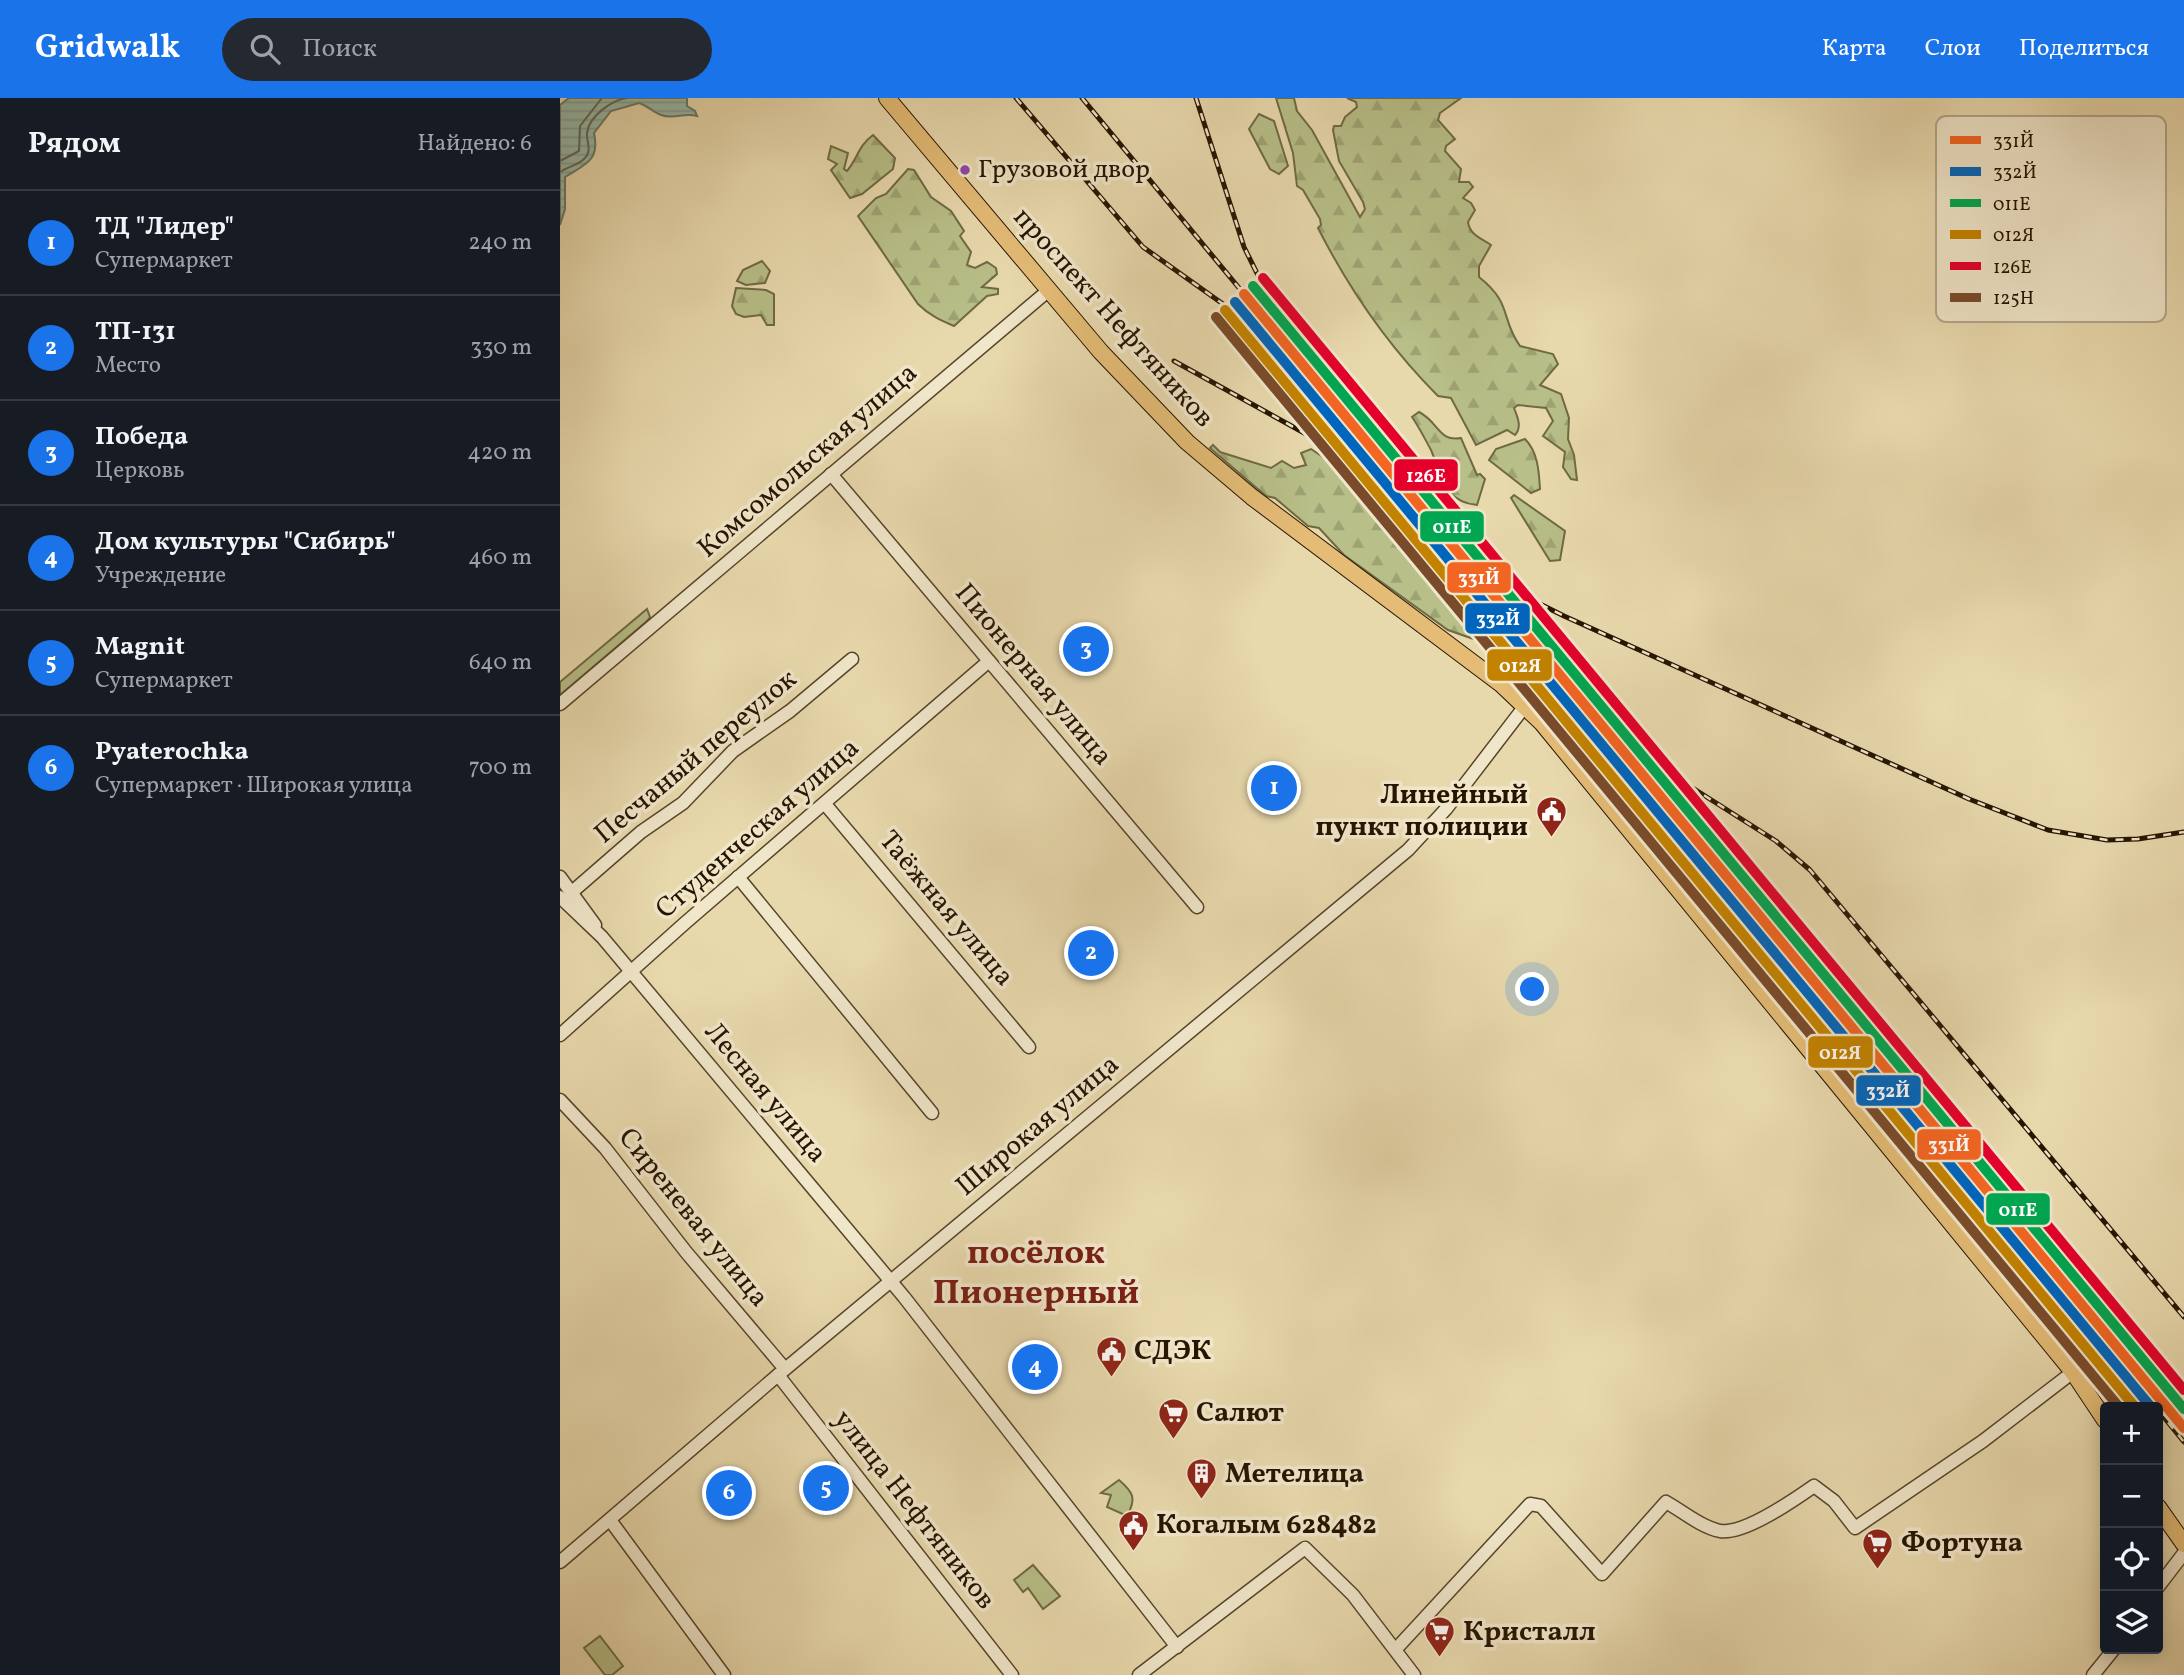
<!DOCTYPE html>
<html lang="ru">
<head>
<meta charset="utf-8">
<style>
	body { margin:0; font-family:Vollkorn,serif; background:#242831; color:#f1f3f6 }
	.controls { position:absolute; right:21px; bottom:21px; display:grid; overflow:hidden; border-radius:7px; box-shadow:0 4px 18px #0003 }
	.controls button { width:63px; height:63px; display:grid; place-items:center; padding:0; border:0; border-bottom:2px solid #363941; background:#171b24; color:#f1f3f6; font:35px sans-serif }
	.you { position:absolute; left:973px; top:892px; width:24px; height:24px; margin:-18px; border:5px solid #fff; border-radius:50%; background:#1a73e8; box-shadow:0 0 0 10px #1a73e833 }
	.badge { display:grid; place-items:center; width:46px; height:46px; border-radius:50%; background:#1a73e8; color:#fff; font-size:23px; font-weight:700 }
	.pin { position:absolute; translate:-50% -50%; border:4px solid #fff; box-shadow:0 2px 7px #0006 }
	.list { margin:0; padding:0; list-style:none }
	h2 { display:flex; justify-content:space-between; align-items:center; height:91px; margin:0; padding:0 28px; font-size:30px }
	h2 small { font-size:23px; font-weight:400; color:#9ea1a6 }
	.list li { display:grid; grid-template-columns:46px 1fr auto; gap:21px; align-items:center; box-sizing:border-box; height:105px; padding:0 28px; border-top:2px solid #363941 }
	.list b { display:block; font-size:26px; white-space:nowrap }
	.list p { margin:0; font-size:23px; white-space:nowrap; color:#9ea1a6 }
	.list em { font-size:23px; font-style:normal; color:#9ea1a6 }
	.icon { flex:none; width:38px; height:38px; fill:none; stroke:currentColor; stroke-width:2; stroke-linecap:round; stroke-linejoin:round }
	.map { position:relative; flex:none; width:1624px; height:1577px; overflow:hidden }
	header { display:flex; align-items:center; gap:42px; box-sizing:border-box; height:98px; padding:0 35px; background:#1a73e8; color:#fff }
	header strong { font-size:33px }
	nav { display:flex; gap:38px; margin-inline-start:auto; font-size:24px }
	.search { width:490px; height:63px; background:#242831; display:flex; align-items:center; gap:18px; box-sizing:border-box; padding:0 24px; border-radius:38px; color:#9ea1a6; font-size:26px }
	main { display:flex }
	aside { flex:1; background:#171b24 }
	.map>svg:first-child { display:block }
	.grass { fill:url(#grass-tufts); stroke:#6f6a44; stroke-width:2 }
	.forest { fill:url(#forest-firs); stroke:#6f6a44; stroke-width:2 }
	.park { fill:#b8bf88; stroke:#6f6a44; stroke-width:2 }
	.water { fill:url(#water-rules); stroke:#6a7867; stroke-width:2 }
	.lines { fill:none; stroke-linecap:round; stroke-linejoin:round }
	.shore { stroke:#5e6756; stroke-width:2 }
	.minor-casing { stroke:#56452b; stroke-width:15 }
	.major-casing { stroke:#261400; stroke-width:18 }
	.minor { stroke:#f0e6ca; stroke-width:12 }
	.major { stroke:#e4bc76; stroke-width:16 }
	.rail-casing { stroke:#261400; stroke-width:5 }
	.rail { stroke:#f0e6ca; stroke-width:2.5; stroke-dasharray:8; stroke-linecap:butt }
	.rail-1-casing { stroke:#f0e6ca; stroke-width:16 }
	.rail-2-casing { stroke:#f0e6ca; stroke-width:16 }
	.rail-3-casing { stroke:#f0e6ca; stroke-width:16 }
	.rail-4-casing { stroke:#f0e6ca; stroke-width:16 }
	.rail-5-casing { stroke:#f0e6ca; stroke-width:16 }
	.rail-6-casing { stroke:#f0e6ca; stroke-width:16 }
	.rail-1 { stroke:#f26522; stroke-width:10 }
	.rail-2 { stroke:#0065bd; stroke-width:10 }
	.rail-3 { stroke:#00a651; stroke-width:10 }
	.rail-4 { stroke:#c38200; stroke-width:10 }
	.rail-5 { stroke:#e4002b; stroke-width:10 }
	.rail-6 { stroke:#7a4b2a; stroke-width:10 }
	.bus-dot { fill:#8e44ad; stroke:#f0e6ca; stroke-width:2.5 }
	.labels { text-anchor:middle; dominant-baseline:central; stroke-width:7; stroke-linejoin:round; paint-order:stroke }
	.bus-label { font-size:26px; fill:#261400; stroke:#f0e6ca; text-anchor:start }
	.street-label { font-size:28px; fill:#261400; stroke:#f0e6ca }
	.poi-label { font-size:28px; font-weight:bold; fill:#261400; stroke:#f0e6ca; text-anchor:start }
	.district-label { font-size:35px; font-weight:bold; fill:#7a1f14; stroke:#f0e6ca }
	.key { fill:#f0e6ca; stroke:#b3a78d; stroke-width:2 }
	.key-label { font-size:19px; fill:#261400 }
	.line-badge { stroke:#f0e6ca; stroke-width:2.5 }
	.badge-label { font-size:19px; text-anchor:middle; font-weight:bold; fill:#fff }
</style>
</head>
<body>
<header>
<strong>Gridwalk</strong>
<div class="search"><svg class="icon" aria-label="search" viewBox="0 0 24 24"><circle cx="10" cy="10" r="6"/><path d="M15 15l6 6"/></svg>Поиск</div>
<nav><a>Карта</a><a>Слои</a><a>Поделиться</a></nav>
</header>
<main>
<aside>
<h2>Рядом<small>Найдено: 6</small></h2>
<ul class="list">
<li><span class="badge">1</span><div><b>ТД &quot;Лидер&quot;</b><p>Супермаркет</p></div><em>240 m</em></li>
<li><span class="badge">2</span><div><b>ТП-131</b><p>Место</p></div><em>330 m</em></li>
<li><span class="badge">3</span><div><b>Победа</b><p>Церковь</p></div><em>420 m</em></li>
<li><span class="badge">4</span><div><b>Дом культуры &quot;Сибирь&quot;</b><p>Учреждение</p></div><em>460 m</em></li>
<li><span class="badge">5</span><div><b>Magnit</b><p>Супермаркет</p></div><em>640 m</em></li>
<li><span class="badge">6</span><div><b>Pyaterochka</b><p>Супермаркет · Широкая улица</p></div><em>700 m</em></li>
</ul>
</aside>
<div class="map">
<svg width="1624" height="1577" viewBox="0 0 1624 1577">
	<defs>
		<pattern id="grass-tufts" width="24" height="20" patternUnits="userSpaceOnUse" patternTransform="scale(1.75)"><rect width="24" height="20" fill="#b8bf88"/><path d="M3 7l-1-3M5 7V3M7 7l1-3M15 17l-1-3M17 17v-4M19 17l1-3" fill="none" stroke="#9ea374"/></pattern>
		<pattern id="forest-firs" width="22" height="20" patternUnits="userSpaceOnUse" patternTransform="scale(1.75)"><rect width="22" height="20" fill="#b8bf88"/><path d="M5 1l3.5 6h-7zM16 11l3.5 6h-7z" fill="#9ea374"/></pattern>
		<pattern id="water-rules" width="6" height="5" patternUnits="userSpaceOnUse" patternTransform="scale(1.75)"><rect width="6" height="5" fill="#97baab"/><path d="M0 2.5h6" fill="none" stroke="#829f91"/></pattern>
	</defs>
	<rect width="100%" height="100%" fill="#e8d9ad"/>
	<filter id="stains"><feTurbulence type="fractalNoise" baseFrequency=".00286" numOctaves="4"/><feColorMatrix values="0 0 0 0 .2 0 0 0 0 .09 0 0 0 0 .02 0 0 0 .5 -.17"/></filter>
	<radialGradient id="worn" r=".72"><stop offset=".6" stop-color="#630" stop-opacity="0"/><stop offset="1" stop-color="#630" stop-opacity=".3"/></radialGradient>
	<path class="grass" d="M87,511L90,519L87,523L0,597V584Z"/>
	<g class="forest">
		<path d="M716,0H734L737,13L752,32L800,119L805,111L803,104L779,63L773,32L774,28H781L785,19L797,9L796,4L787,0H901L880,15L878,22L895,41L886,48L885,53L901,71L899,84H909L913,89L903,100L911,105L915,112L908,124C910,138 922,140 931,147L919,168V179C953,206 940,220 960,248L993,256L998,266L980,287L1001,296L1009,320L1008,341L1014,357L1017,382L1011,381L1003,369L1005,354L983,338L993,323L986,310L958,307L954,310C958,320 962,329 955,337L947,332L916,347L891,300L878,298C829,249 789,191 758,130L761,127L760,121L743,92L737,88L733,55Z"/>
		<path d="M699,16L714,23L728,68L719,76L710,71L689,31Z"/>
		<path d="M313,37L335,60L333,71L302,96L290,100L271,72L277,66L268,61L271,48L288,55L284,71L287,73C298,60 298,48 313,37Z"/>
		<path d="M348,71L354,72L371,99L391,113L404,133L400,138L411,154L407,167L415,170L427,164L436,170L437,176L422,189L438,191V196L427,198L394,228C380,222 369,217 358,206L298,118L316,100L326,96Z"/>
		<path d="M202,163L210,173L205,185L186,187L177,183L183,172Z"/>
		<path d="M176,190L206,192L214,196V227H207L201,217L184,219L176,216L172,208Z"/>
		<path d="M859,314C879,324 878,344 901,340L917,377L920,376L925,381L917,407C883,404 881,375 871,352C865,341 859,329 852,319Z"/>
		<path d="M965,341C978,354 979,374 980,391L971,395L929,362L936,351Z"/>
		<path d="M653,347L660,354L711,370L722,363L734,370L746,367L741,355L751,351L766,361L791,385L803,384L828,417L863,451L949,560L940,563L934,553L922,544L888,532L784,457L759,430L748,428L715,400L706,398L650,350Z"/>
		<path d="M954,397L1005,433L1000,462L990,463L951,400Z"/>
	</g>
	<g class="park">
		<path d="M559,1382C573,1394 577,1400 567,1418L547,1409L551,1397L541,1395Z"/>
		<path d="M473,1467L500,1498L483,1511L468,1490L463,1494L454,1482Z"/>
		<path d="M40,1538L63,1568L52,1577H45L24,1550Z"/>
	</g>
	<path class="water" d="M9,0H127V8L135,13L137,18C124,14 114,22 101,17C93,14 88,8 79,5L51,13L34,35C40,62 26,66 5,79V111L0,127V7Z"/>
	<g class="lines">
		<g class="shore">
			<path d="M0,63L19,53L20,28L42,0"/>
			<path d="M0,74C7,69 18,67 24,61C33,53 26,44 27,35C29,18 52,2 67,0"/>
		</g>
		<defs>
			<g id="minor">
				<path d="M271,376L637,809"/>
				<path d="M0,606L489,192"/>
				<path d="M265,706L469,949"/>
				<path d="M0,779L35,827"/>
				<path d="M178,779L372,1015"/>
				<path d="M12,794L81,734L123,705L173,653L230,613L292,561"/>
				<path d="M0,799L42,839L344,1199L617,1549"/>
				<path d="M0,937L125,825L429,563"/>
				<path d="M0,1002L45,1050L126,1154L225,1271"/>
				<path d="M218,1277L452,1577"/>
				<path d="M50,1422L164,1577"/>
				<path d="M0,1464L218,1277L848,752L886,711L965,608"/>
				<path d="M1598,1489L1624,1455"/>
				<path d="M836,1551L970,1406L981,1408L1042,1476L1106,1404C1122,1413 1141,1429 1160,1433C1184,1437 1234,1402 1254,1388L1274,1403L1295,1430L1423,1343L1513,1274"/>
				<path d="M579,1577L745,1450L793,1497L854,1577"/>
				<path d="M1533,1577L1554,1551"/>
			</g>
			<g id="major">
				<path d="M327,0L541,254L627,344L692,399L941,586L982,625L1513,1274L1545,1322"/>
				<path d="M1598,1409L1624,1446"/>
			</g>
		</defs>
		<use href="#minor" class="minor-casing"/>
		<use href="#major" class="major-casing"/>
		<use href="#minor" class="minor"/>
		<use href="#major" class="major"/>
		<defs>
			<g id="rail">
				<path d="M456,0L583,149L691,226"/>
				<path d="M522,0L684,196"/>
				<path d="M636,0L684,149L727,236"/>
				<path d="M614,263L793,362L828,388L864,424L1596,1309"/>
				<path d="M762,290L809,358"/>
				<path d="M807,345L863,399"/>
				<path d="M879,418L1308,933L1388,1011L1596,1266"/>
				<path d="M930,467L976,504L1004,518L1409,701L1488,732L1547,742L1578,741L1624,734"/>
				<path d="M1090,663L1216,743L1250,772L1624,1219"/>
				<path d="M1598,1312L1624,1344"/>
			</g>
		</defs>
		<use href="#rail" class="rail-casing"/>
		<use href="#rail" class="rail"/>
		<defs>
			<path id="rail-1" d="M684,196L1624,1330"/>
			<path id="rail-2" d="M675,204L1591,1309"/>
			<path id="rail-3" d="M693,188L1624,1311"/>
			<path id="rail-4" d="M665,212L1575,1309"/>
			<path id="rail-5" d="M703,180L1624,1292"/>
			<path id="rail-6" d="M656,219L1559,1309"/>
		</defs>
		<use href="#rail-1" class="rail-1-casing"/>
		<use href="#rail-2" class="rail-2-casing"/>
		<use href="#rail-3" class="rail-3-casing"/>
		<use href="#rail-4" class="rail-4-casing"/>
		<use href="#rail-5" class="rail-5-casing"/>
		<use href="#rail-6" class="rail-6-casing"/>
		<use href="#rail-1" class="rail-1"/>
		<use href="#rail-2" class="rail-2"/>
		<use href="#rail-3" class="rail-3"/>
		<use href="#rail-4" class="rail-4"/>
		<use href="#rail-5" class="rail-5"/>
		<use href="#rail-6" class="rail-6"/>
	</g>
	<defs>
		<symbol id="civic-pin" viewBox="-11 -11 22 30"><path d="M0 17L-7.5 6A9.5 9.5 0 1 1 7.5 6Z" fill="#8f2418" stroke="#f0e6ca"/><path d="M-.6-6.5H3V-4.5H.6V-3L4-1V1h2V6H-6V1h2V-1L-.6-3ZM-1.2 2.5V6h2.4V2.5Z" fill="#fff"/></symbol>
		<symbol id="supermarket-pin" viewBox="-11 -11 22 30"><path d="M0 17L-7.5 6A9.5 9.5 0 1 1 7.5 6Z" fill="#8f2418" stroke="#f0e6ca"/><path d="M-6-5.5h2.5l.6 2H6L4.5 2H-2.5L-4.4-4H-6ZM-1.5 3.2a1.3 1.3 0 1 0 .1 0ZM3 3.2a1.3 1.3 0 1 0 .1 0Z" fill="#fff"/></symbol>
		<symbol id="building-pin" viewBox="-11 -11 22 30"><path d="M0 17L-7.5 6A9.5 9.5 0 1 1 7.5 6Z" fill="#8f2418" stroke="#f0e6ca"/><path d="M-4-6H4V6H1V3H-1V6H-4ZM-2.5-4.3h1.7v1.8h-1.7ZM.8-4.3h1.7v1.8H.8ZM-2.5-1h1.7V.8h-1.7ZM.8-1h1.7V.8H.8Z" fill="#fff"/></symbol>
	</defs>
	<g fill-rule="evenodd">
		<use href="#civic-pin" x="974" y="696" width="35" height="47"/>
		<use href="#civic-pin" x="534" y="1236" width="35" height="47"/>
		<use href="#supermarket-pin" x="596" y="1298" width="35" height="47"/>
		<use href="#building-pin" x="624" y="1358" width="35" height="47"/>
		<use href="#civic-pin" x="556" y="1410" width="35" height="47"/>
		<use href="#supermarket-pin" x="1300" y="1428" width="35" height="47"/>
		<use href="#supermarket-pin" x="862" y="1516" width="35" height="47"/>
	</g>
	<circle class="bus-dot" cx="405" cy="72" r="6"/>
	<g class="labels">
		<g class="bus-label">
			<text x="418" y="72">Грузовой двор</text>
		</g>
		<g class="street-label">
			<text transform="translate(553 220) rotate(48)">проспект Нефтяников</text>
			<text transform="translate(248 363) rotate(-41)">Комсомольская улица</text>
			<text transform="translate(473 577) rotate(50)">Пионерная улица</text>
			<text transform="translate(136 659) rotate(-40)">Песчаный переулок</text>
			<text transform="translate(198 731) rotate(-41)">Студенческая улица</text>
			<text transform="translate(386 811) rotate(50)">Таёжная улица</text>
			<text transform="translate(205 995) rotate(50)">Лесная улица</text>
			<text transform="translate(478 1028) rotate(-40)">Широкая улица</text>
			<text transform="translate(133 1120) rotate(51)">Сиреневая улица</text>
			<text transform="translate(354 1412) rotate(52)">улица Нефтяников</text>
		</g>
		<g class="poi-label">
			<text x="968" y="697" text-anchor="end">Линейный<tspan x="968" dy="32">пункт полиции</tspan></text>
			<text x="574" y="1253">СДЭК</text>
			<text x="636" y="1315">Салют</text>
			<text x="665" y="1376">Метелица</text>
			<text x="596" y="1427">Когалым 628482</text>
			<text x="1341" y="1445">Фортуна</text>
			<text x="903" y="1534">Кристалл</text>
		</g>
		<g class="district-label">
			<text x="476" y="1156">посёлок<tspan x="476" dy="40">Пионерный</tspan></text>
		</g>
	</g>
	<rect x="1376" y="18" width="230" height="206" rx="10" class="key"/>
	<rect x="1390" y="38" width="31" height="8" fill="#f26522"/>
	<rect x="1390" y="69" width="31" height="9" fill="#0065bd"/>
	<rect x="1390" y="101" width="31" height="8" fill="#00a651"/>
	<rect x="1390" y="132" width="31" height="9" fill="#c38200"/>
	<rect x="1390" y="164" width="31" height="8" fill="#e4002b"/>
	<rect x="1390" y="195" width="31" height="9" fill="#7a4b2a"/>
	<g class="key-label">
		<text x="1433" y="49">331Й</text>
		<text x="1433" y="80">332Й</text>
		<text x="1433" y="112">011Е</text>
		<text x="1433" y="143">012Я</text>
		<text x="1433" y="175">126Е</text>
		<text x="1433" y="206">125Н</text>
	</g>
	<g class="line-badge">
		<rect x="833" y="360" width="66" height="34" rx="7" fill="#e4002b"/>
		<rect x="859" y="412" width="66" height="33" rx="7" fill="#00a651"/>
		<rect x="886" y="463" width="66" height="33" rx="7" fill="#f26522"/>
		<rect x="904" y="504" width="67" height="33" rx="7" fill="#0065bd"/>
		<rect x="926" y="550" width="67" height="34" rx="7" fill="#c38200"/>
		<rect x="1247" y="937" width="67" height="34" rx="7" fill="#c38200"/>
		<rect x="1295" y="976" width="67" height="33" rx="7" fill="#0065bd"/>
		<rect x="1356" y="1030" width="66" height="33" rx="7" fill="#f26522"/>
		<rect x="1425" y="1094" width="66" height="34" rx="7" fill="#00a651"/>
	</g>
	<g class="badge-label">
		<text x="866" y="384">126Е</text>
		<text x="892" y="435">011Е</text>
		<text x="919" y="486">331Й</text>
		<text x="938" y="527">332Й</text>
		<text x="960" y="574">012Я</text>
		<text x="1280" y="961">012Я</text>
		<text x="1328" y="999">332Й</text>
		<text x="1389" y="1053">331Й</text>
		<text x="1458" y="1118">011Е</text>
	</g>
	<rect width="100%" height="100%" filter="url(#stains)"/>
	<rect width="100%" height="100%" fill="url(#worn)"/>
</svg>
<div class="controls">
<button>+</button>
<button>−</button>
<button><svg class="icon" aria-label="locate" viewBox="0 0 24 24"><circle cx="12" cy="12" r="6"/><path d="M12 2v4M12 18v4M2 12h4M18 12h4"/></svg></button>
<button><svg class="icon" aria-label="layers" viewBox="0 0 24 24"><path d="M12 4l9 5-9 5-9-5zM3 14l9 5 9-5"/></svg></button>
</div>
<div class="you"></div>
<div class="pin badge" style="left:714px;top:690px">1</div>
<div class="pin badge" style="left:531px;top:855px">2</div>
<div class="pin badge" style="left:526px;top:551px">3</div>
<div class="pin badge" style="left:475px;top:1269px">4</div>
<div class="pin badge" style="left:266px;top:1390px">5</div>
<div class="pin badge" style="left:169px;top:1395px">6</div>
</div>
</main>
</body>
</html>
